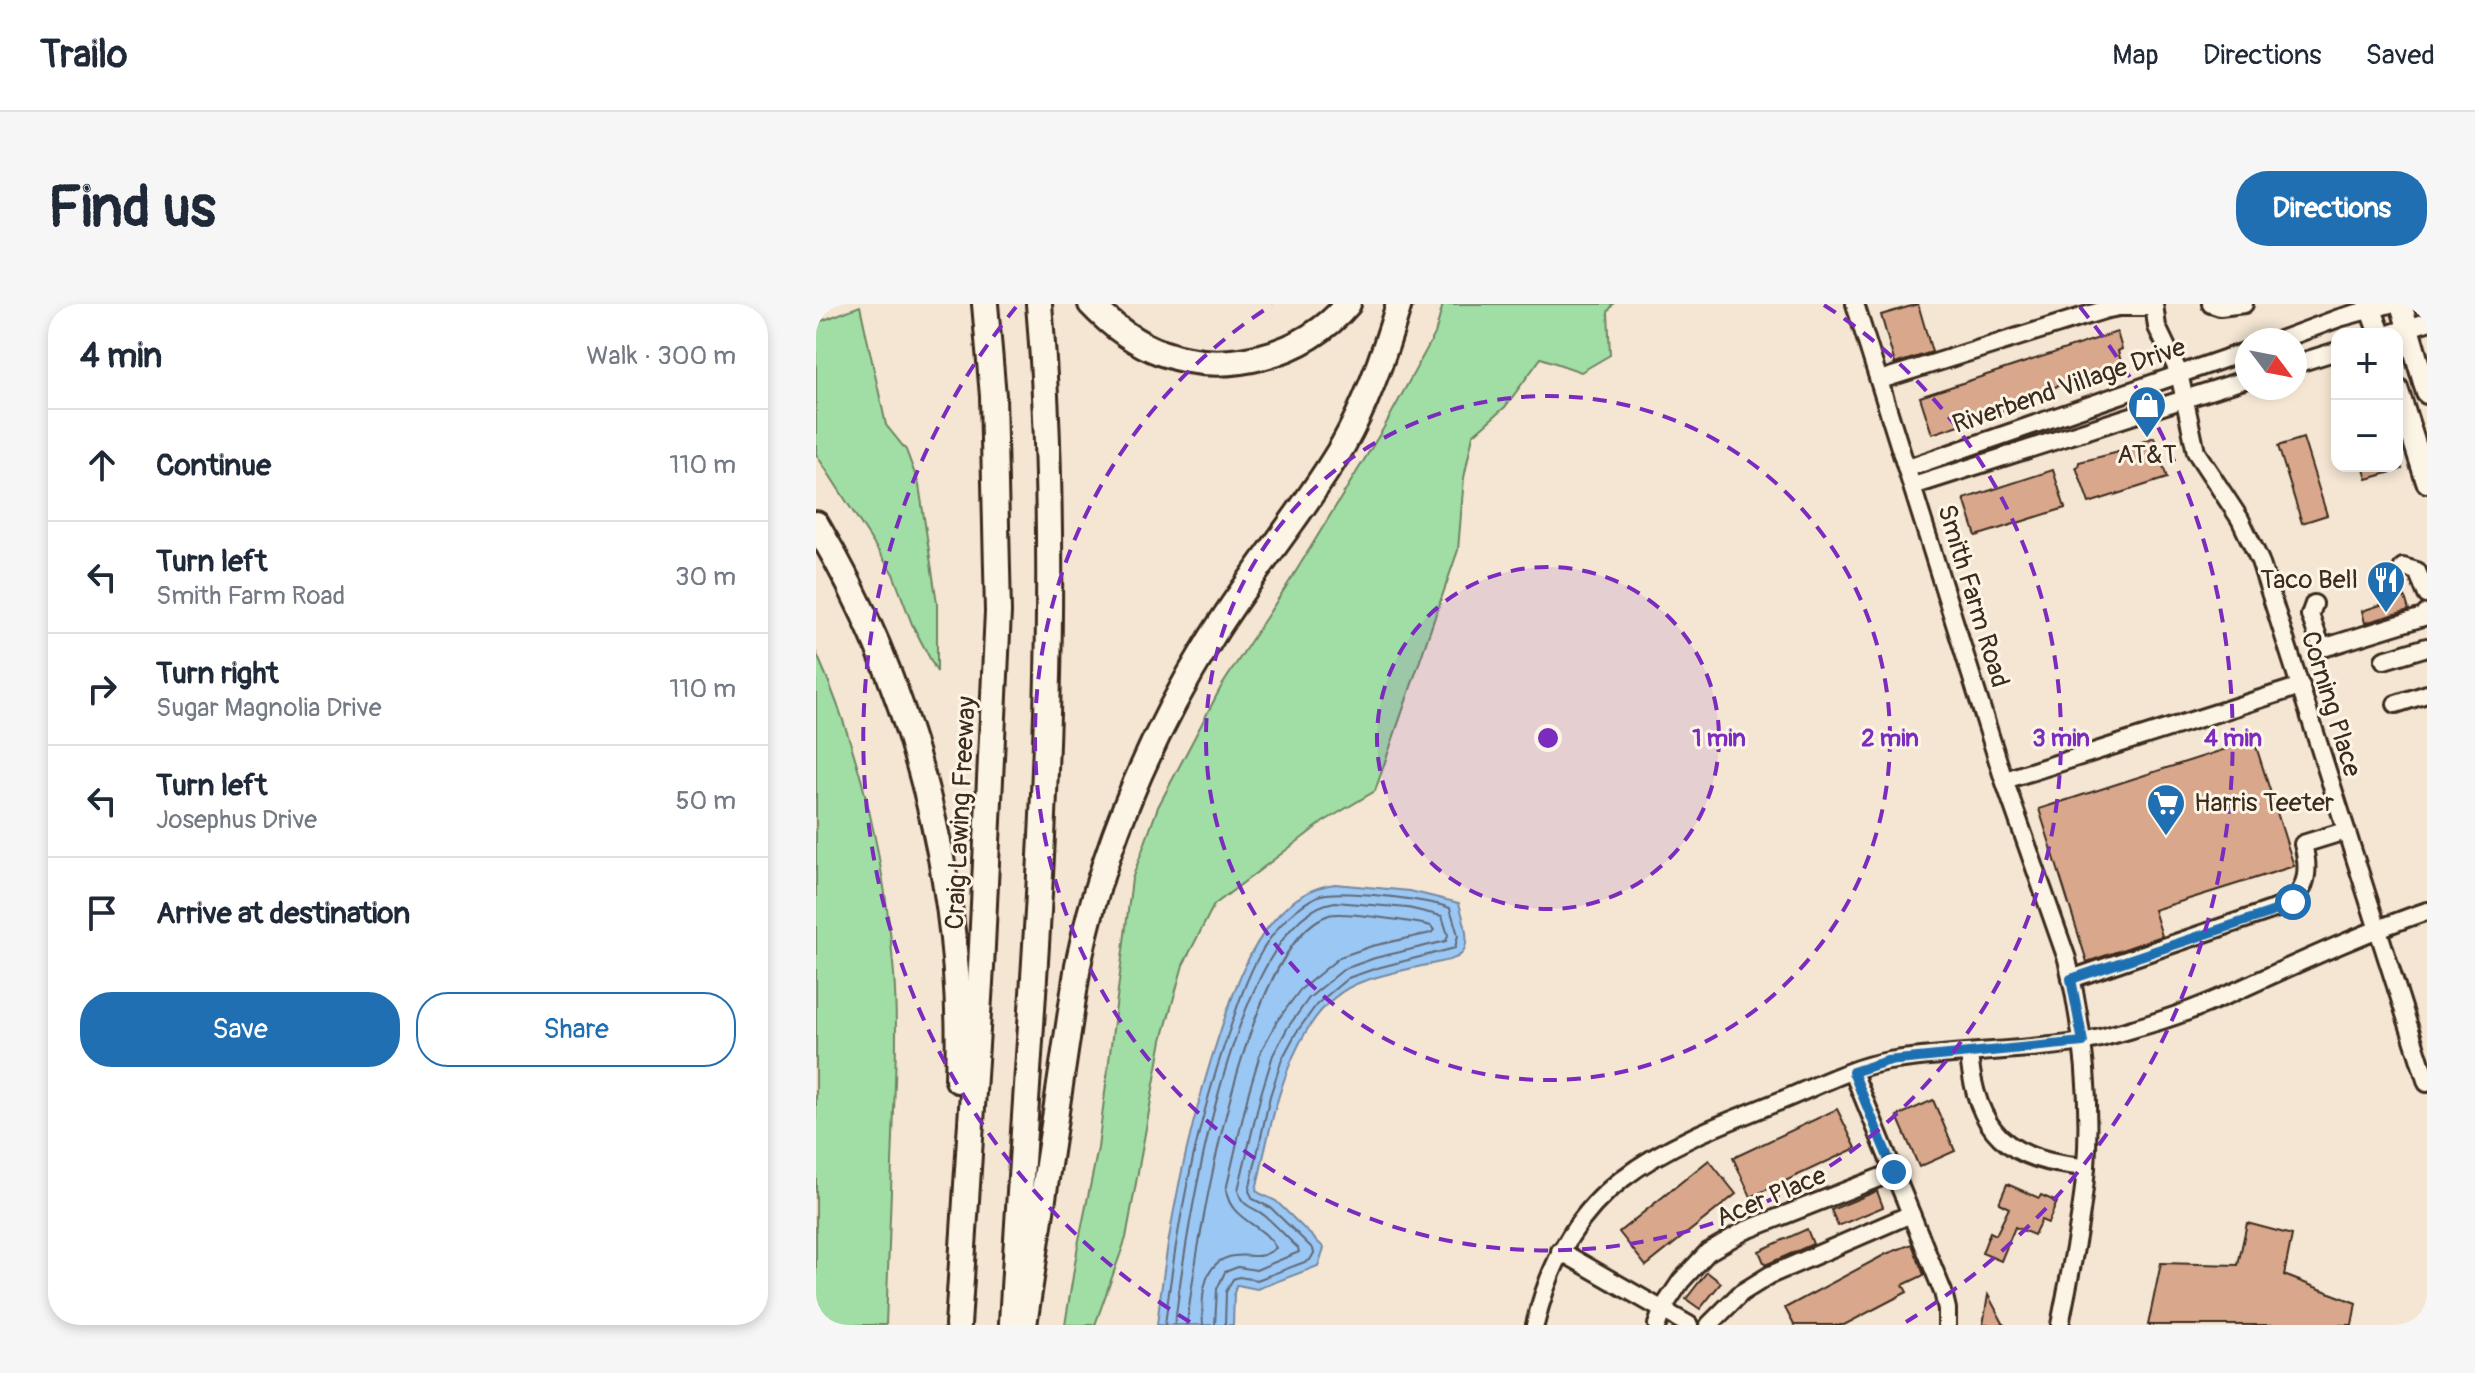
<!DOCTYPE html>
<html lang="en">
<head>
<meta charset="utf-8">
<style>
	body { margin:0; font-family:Pangolin,sans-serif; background:#f6f6f7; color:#1f2937 }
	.controls { position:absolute; right:24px; top:24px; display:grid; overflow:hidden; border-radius:16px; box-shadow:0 4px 12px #0003 }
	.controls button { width:72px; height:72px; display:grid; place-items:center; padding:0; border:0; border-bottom:2px solid #e0e1e3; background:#fff; color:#1f2937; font:40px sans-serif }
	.compass { position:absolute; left:1419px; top:24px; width:72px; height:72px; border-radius:50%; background:#fff; box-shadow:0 4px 12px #0003; rotate:122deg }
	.stop { position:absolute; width:24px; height:24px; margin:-18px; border:6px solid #1f6fb2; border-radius:50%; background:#fff }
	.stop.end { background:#1f6fb2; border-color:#fff; box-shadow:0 2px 8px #0008 }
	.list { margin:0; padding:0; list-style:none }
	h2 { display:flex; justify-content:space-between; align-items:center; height:104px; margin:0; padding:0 32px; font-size:34px }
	h2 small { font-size:26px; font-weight:400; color:#747a83 }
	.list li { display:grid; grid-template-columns:52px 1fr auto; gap:24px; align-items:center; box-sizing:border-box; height:112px; padding:0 32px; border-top:2px solid #e0e1e3 }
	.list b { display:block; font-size:30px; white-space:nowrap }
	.list p { margin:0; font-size:26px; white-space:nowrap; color:#747a83 }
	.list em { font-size:26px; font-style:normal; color:#747a83 }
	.actions { display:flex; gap:16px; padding:24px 32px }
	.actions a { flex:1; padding:18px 0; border:2px solid #1f6fb2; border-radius:32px; text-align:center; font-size:28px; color:#1f6fb2 }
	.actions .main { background:#1f6fb2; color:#fff }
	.icon { flex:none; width:44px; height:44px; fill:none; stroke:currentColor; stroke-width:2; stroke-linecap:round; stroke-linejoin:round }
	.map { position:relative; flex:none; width:1611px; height:1021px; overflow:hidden; border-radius:32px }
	header { display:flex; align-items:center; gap:48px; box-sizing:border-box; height:112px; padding:0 40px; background:#fff; border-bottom:2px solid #e0e1e3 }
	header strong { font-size:38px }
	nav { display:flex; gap:44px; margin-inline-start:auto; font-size:28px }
	.intro { display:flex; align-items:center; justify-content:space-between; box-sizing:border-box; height:192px; padding:0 48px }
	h1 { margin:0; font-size:56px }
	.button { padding:20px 36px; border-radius:32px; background:#1f6fb2; color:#fff; font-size:28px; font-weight:700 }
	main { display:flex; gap:48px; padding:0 48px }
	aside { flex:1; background:#fff; border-radius:32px; box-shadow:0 4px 12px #0003 }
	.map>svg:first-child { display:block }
	.green { fill:#a1dea5; stroke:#6e8462; stroke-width:2 }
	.water { fill:#9bc7f5; stroke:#75889f; stroke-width:2 }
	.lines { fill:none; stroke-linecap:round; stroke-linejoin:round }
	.shore { stroke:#616974; stroke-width:2 }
	.building { fill:#d9a88c; stroke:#3b2a1e; stroke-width:2 }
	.minor-casing { stroke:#3b2a1e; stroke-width:22 }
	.major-casing { stroke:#3b2a1e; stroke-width:26 }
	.highway-casing { stroke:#3b2a1e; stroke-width:30 }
	.minor { stroke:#fcf5e5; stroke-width:16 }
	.major { stroke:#fcf5e5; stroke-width:20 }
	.highway { stroke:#fcf5e5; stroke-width:24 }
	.route { stroke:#1f6fb2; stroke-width:10 }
	.ring { fill:none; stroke:#7b2cbf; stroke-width:4; stroke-dasharray:14 10 }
	.labels { text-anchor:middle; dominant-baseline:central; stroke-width:6; stroke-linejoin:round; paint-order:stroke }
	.street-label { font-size:26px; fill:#3b2a1e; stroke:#fcf5e5 }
	.poi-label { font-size:26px; fill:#3b2a1e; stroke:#fcf5e5 }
	.centre { fill:#7b2cbf; stroke:#fcf5e5; stroke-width:4 }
	.ring-label { font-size:24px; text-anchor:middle; font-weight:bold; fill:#7b2cbf; stroke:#fcf5e5; stroke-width:6; stroke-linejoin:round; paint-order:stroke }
</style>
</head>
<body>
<header>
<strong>Trailo</strong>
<nav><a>Map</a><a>Directions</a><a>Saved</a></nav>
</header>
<div class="intro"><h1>Find us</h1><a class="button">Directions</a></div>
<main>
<aside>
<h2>4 min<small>Walk · 300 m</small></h2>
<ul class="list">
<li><svg class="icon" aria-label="ahead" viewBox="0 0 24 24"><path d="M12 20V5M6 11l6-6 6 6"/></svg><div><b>Continue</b></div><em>110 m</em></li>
<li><svg class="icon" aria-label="left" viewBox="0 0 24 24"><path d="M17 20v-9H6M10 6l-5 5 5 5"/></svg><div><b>Turn left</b><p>Smith Farm Road</p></div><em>30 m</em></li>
<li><svg class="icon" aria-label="right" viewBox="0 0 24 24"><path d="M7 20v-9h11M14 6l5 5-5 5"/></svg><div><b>Turn right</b><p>Sugar Magnolia Drive</p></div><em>110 m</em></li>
<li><svg class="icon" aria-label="left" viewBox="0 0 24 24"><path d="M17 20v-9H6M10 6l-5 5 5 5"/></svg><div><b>Turn left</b><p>Josephus Drive</p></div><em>50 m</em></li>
<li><svg class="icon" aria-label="arrive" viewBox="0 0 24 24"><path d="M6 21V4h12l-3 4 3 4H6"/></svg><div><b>Arrive at destination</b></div></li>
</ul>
<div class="actions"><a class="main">Save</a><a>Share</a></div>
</aside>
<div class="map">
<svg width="1611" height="1021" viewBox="0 0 1611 1021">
	<rect width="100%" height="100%" fill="#f5e6d3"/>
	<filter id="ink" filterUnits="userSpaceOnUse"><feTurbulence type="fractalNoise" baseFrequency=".0125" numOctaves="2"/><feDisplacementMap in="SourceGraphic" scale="16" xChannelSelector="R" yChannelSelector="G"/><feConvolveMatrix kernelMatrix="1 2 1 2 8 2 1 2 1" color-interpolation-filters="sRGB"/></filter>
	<g filter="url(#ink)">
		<g class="green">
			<path d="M627,0H797L792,8L794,51L765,68L725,54L689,103L657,131L648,174L642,246L559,487L507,518L398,601L367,661L346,736L310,934L279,1021H249L262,941L282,844L316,575L342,503L405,383L477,272L567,125L619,30Z"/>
			<path d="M44,2L70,121L90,146L103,181L121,299V368L96,320L77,270L0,150V19Z"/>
			<path d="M0,348C45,448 70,561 78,670C82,724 79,779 77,833C75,896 72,958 70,1021H0Z"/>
		</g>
		<path class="water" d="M519,580L594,587L643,599C646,612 658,641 643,652C638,656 627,657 620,659C596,664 572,669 548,677C473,702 456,818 440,886L443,889L460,897L508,944L502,962L441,985L421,981L418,989L417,1021H341C352,920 373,820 405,725C418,687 431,647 458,616C474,597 495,583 519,580Z"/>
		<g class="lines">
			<g class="shore">
				<path d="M349,1021C360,924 379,828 410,736C422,701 432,666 453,636C465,618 483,601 502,592C520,584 614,596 634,604L642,631L639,644L561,664L532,674L501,700L480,729L466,755L454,792L433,887L437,895L455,904L497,945L498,949L494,956L441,976L423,973L417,975L410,988L409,1021"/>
				<path d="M359,1021C368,935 418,611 519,598L592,604L626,612L632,631L630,637L559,654L528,665L493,694L472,723L457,751L445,790L422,886C426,904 437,902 449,912C460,921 471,934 482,944L483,948L440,966L422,963L409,968L401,985L399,1021"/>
				<path d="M371,1021C380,940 429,638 513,611C526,607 600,618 615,622L618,626L615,629L556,642L524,653L484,686L461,717L445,747L433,787L410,886C414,917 447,919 460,944C441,958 437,949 418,952C386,956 385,996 387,1021"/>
			</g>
		</g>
		<g class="building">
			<path d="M1102,0L1116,48L1079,60L1065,11Z"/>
			<path d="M1301,28L1306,45L1302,47L1306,61L1202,95L1204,101L1116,130L1104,93Z"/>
			<path d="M1338,133L1351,174L1273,199L1260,163H1262L1263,158L1299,149Z"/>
			<path d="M1487,134L1511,211L1486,219L1462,142Z"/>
			<path d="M1547,162H1585L1586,165L1551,175Z"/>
			<path d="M1237,166L1249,204L1160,232L1148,195Z"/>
			<path d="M1589,293L1593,306L1549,319L1546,307Z"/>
			<path d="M1438,436L1478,562L1338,606L1346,632L1271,658L1223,505Z"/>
			<path d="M1117,796L1139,847L1103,863L1081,812Z"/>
			<path d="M1021,805L1040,844L935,893L917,854Z"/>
			<path d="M893,856L920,890L830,962L803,928Z"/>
			<path d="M1191,880L1223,894L1225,891L1241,898L1232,919L1225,916L1218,931L1199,923L1185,957L1166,949L1174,928L1180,931L1193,904L1183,899Z"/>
			<path d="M1061,887L1067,903L1022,922L1015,906Z"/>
			<path d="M1431,919L1476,931L1468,971L1540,999L1536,1021H1332L1345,959L1422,961Z"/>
			<path d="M991,925L997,940L949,961L943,947Z"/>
			<path d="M1096,940L1108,971L1087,981L1091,988L1028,1021H978L969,1004L1070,950Z"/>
			<path d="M891,968L905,979L884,1005L870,995Z"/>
			<path d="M1172,991L1188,1021H1167Z"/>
		</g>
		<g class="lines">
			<defs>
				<g id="minor">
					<path d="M1039,0L1186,470L1251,655C1267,723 1275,793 1270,863C1266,916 1254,969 1244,1021"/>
					<path d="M1338,0L1341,23L1363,69L1380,148L1424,215L1444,257L1611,779"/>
					<path d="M1395,0L1404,3L1428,0"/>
					<path d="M1573,30L1611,18"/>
					<path d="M1464,36L1523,14L1574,0"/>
					<path d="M1479,60L1521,47"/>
					<path d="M1064,76L1288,6L1303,3H1338"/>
					<path d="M1092,164L1431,47"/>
					<path d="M1097,182L1431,75"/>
					<path d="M1587,263L1601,267L1611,291"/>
					<path d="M1498,300L1494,311L1504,339L1510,343L1607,313L1611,309"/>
					<path d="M1568,356L1611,343"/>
					<path d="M1580,400L1611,390"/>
					<path d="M1189,476L1485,382"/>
					<path d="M1255,675L1473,600C1493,584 1493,563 1487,540L1529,527"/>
					<path d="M1153,750C1160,828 1191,857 1270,863"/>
					<path d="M1037,768L1127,988L1131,1005V1021"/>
					<path d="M744,947L873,1021"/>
					<path d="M719,1021C752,879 841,845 964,797C999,783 1036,763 1073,757C1136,747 1202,748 1266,738C1287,734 1309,727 1330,721C1372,709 1410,692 1449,674C1502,650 1555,626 1611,607"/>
					<path d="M841,1021L847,1004L865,977L892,948L928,927L1078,868"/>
					<path d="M893,1021L925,989L954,971L1095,910"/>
				</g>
				<g id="major">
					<path d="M1553,0L1564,30"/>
					<path d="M1585,0L1611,89"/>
					<path d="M1581,84L1611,178"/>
				</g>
				<g id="highway">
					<path d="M275,0C295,21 318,39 346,49C410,72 488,52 532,0"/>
					<path d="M0,220C98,384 149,585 142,776"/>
					<path d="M196,1019C215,680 251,339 223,0"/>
					<path d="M142,1021L165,663L182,308L177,92L169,0"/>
					<path d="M208,1021L262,661C286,545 332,437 394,336C435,269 487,209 527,141C552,97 569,48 583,0"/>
				</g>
			</defs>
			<use href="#minor" class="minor-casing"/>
			<use href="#major" class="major-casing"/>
			<use href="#highway" class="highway-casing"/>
			<use href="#minor" class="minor"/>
			<use href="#major" class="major"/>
			<use href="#highway" class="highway"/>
		</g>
	</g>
	<g class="lines" filter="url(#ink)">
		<path class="route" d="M1078,868L1037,768L1071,757L1267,738L1255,675L1456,608L1477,598"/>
	</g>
	<circle cx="732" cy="434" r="171" fill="#7b2cbf" fill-opacity=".12"/>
	<g class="ring">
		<circle cx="732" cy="434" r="171"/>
		<circle cx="732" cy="434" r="342"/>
		<path d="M1008 1A513 513 0 1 1 456 1"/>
		<path d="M374 1018A685 685 0 0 1 200 3M1264 3A685 685 0 0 1 1090 1018"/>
	</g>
	<defs>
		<symbol id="shop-pin" viewBox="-11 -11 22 30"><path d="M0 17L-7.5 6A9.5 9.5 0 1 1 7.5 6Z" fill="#1f6fb2" stroke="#fcf5e5"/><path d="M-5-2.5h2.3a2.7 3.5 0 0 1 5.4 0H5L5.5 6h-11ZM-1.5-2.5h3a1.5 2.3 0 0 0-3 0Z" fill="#fff"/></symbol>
		<symbol id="restaurant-pin" viewBox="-11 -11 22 30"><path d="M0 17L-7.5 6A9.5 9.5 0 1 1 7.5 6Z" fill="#1f6fb2" stroke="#fcf5e5"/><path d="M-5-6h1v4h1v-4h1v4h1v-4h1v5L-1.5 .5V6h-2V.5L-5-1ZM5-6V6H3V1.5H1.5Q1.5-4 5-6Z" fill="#fff"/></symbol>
		<symbol id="supermarket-pin" viewBox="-11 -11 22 30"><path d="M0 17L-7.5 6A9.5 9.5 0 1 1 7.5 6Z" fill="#1f6fb2" stroke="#fcf5e5"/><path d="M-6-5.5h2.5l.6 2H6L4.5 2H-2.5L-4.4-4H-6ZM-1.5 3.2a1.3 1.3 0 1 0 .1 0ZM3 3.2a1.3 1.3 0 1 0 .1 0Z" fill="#fff"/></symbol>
	</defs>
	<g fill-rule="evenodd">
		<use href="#shop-pin" x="1309" y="79" width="44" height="60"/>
		<use href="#restaurant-pin" x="1548" y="254" width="44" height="60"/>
		<use href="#supermarket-pin" x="1328" y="477" width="44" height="60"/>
	</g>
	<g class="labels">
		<g class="street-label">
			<text transform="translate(1253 82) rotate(-19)">Riverbend Village Drive</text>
			<text transform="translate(1157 292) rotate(73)">Smith Farm Road</text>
			<text transform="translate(1515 400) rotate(73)">Corning Place</text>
			<text transform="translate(145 509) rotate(-87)">Craig Lawing Freeway</text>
			<text transform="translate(955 893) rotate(-23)">Acer Place</text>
		</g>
		<g class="poi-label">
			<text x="1331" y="151">AT&amp;T</text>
			<text x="1542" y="276" text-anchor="end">Taco Bell</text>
			<text x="1378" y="499" text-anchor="start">Harris Teeter</text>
		</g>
	</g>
	<circle cx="732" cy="434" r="12" class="centre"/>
	<g class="ring-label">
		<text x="903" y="442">1 min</text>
		<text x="1074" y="442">2 min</text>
		<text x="1245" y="442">3 min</text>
		<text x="1417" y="442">4 min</text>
	</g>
</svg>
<div class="controls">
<button>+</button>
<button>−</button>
</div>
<svg class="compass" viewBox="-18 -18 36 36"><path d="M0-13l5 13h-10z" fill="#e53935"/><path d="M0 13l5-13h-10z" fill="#747a83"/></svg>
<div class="stop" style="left:1477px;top:598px"></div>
<div class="stop end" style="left:1078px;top:868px"></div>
</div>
</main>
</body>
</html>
